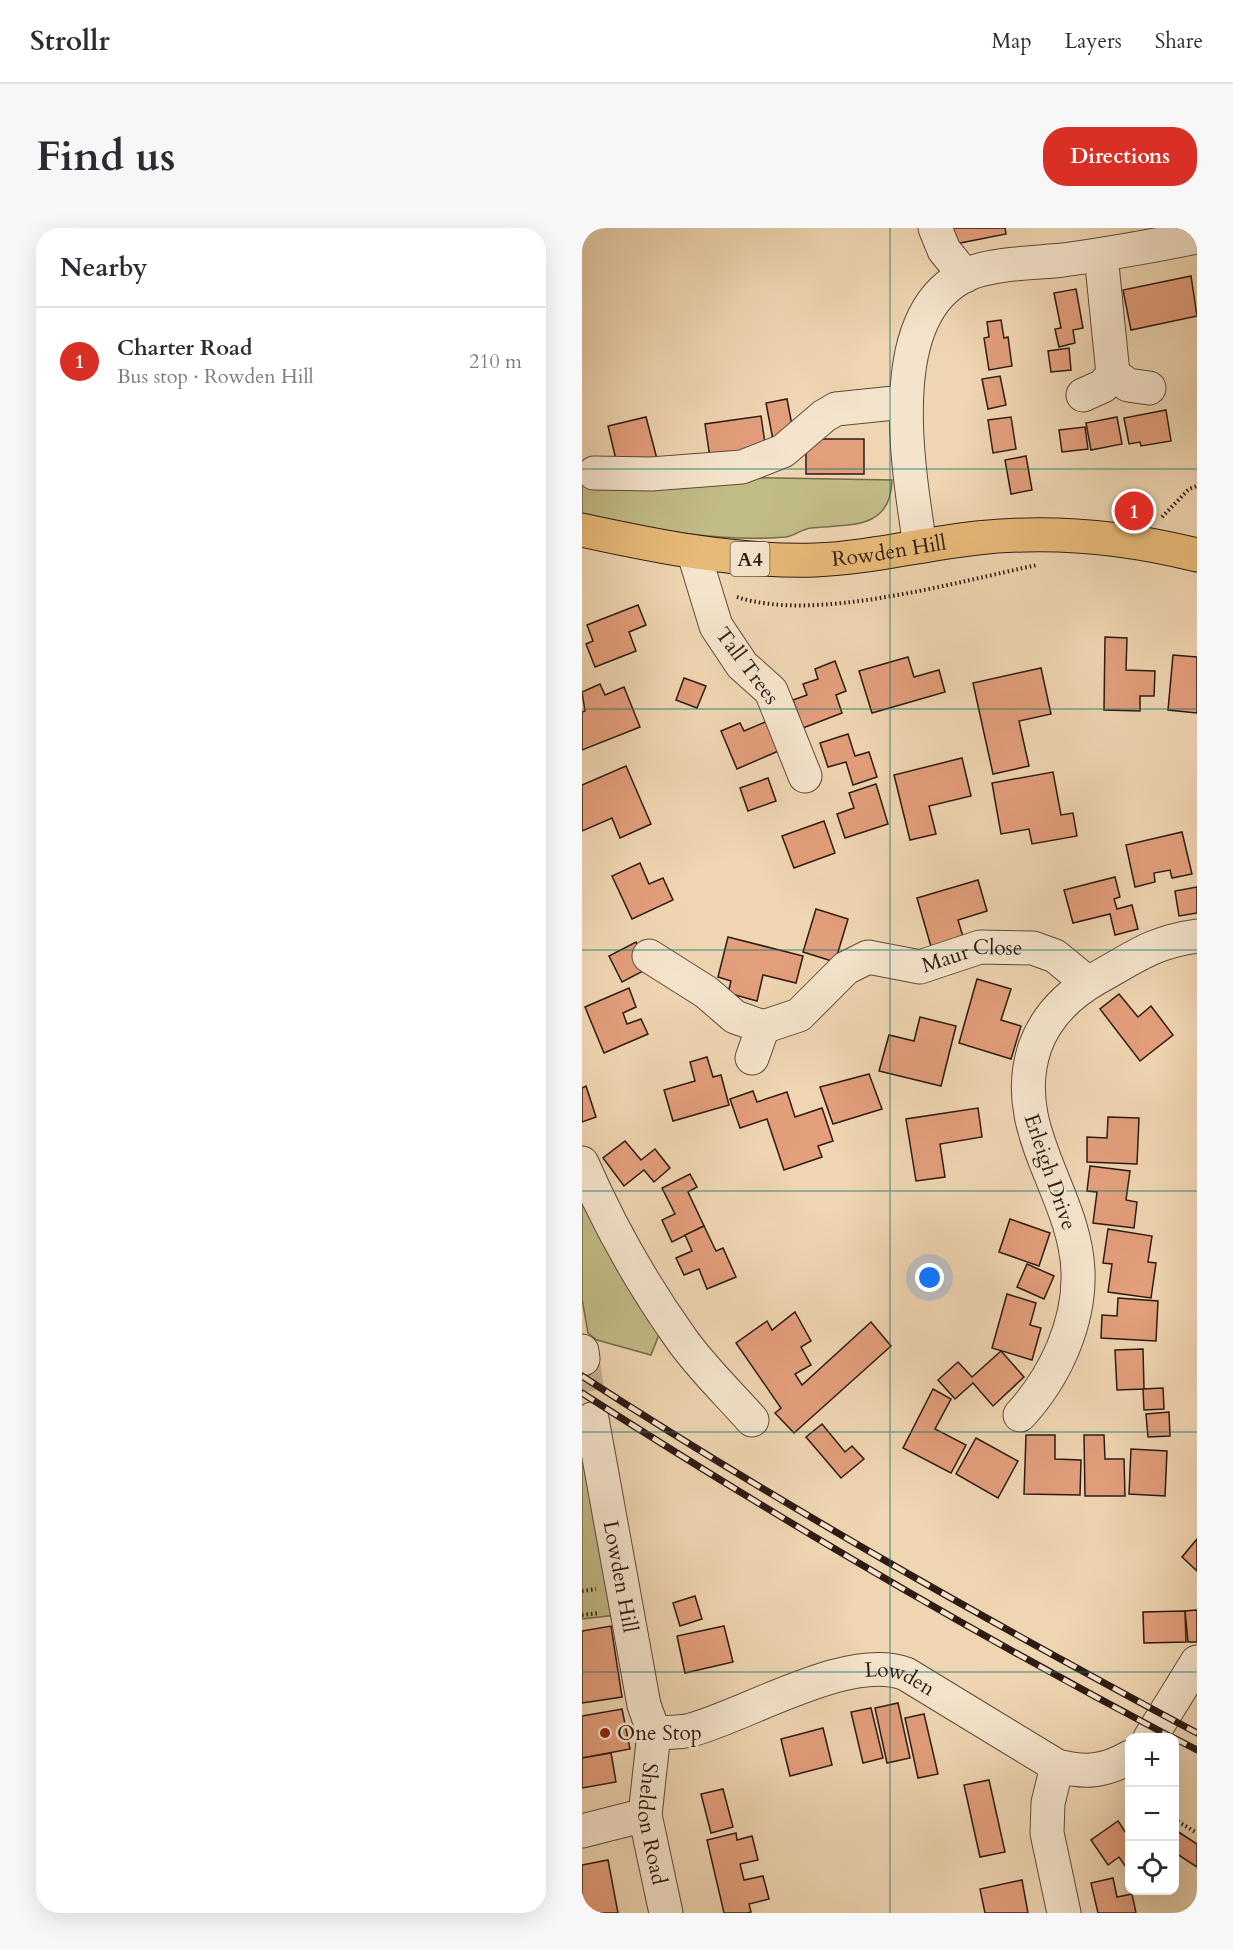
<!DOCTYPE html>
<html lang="en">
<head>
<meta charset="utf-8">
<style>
	body { margin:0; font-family:Cardo,serif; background:#f7f7f7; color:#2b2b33 }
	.controls { position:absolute; right:18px; bottom:18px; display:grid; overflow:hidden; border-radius:12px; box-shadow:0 6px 24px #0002 }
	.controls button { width:54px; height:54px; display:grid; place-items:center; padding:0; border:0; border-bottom:2px solid #e1e1e2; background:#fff; color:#2b2b33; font:30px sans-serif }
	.you { position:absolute; left:348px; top:1050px; width:21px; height:21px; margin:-15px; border:4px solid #fff; border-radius:50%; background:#1a73e8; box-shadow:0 0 0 9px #1a73e833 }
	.badge { display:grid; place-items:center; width:39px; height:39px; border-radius:50%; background:#d93025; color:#fff; font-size:20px; font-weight:700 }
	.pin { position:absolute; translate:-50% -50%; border:3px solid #fff; box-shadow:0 2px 6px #0006 }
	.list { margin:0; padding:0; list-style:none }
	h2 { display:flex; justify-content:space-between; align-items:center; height:78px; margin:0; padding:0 24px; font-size:26px }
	h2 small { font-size:20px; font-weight:400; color:#7c7c81 }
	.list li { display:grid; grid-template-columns:39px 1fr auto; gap:18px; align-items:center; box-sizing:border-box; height:108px; padding:0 24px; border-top:2px solid #e1e1e2 }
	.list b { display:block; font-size:22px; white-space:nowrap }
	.list p { margin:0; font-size:20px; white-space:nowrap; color:#7c7c81 }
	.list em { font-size:20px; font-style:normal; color:#7c7c81 }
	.icon { flex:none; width:33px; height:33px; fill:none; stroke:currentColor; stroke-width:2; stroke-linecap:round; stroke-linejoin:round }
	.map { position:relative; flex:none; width:615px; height:1685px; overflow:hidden; border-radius:24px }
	header { display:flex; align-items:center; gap:36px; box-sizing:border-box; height:84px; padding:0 30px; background:#fff; border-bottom:2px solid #e1e1e2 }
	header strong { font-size:28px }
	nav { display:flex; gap:33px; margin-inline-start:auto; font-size:21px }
	.intro { display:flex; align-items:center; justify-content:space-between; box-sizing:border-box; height:144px; padding:0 36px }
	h1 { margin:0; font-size:42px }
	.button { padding:15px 27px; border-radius:24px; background:#d93025; color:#fff; font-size:21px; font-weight:700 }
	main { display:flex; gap:36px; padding:0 36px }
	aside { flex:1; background:#fff; border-radius:24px; box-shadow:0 6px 24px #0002 }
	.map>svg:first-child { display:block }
	.green { fill:#c1bb86; stroke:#776b4d; stroke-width:1.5 }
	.building { fill:#e39e7b; stroke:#2d1b14; stroke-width:1.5 }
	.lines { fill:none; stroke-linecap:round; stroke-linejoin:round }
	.minor-tunnel { stroke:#c8b092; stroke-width:33; stroke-dasharray:33 16; stroke-linecap:butt }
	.minor-casing { stroke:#5e4a3b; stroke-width:35 }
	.major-casing { stroke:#2d1b14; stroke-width:35 }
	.path { stroke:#2d1b14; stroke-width:4; stroke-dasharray:1.5 3; stroke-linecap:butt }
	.minor { stroke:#f5e4cc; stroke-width:33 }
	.major { stroke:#e8ba78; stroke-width:33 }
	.rail-casing { stroke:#2d1b14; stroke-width:7 }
	.rail { stroke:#f5e4cc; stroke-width:4.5; stroke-dasharray:14; stroke-linecap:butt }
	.grid { fill:none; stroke:#0f766e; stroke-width:1.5; stroke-opacity:0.55 }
	.poi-dot { fill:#8f2418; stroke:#f5e4cc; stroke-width:2 }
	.labels { text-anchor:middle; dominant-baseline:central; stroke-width:5; stroke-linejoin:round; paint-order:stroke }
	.shield { fill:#f5e4cc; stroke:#69574b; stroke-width:1.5 }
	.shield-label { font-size:20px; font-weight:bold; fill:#2d1b14 }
	.street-label { font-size:21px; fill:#2d1b14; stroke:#f5e4cc }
	.poi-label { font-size:21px; fill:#2d1b14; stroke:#f5e4cc; text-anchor:start }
</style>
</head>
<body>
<header>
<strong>Strollr</strong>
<nav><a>Map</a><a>Layers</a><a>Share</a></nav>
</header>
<div class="intro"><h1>Find us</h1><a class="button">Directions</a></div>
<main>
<aside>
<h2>Nearby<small></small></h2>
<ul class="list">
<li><span class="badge">1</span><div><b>Charter Road</b><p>Bus stop · Rowden Hill</p></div><em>210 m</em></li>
</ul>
</aside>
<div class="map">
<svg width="615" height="1685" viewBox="0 0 615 1685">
	<rect width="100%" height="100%" fill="#efd5b1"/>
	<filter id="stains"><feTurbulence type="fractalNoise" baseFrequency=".00333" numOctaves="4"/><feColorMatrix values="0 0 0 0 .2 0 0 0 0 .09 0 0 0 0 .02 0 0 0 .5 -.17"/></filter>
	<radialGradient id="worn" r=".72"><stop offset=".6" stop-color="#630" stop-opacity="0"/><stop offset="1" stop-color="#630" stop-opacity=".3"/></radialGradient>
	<g class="green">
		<path d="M127,249L310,252C309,303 266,296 229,300C219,301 213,308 204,309C135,315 66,300 0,286V253Z"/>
		<path d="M0,970L78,1104L69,1127L15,1112L6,1105L0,1071Z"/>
		<path d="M0,1221L34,1387L0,1391Z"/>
	</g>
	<g class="building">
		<path d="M370,0H423L424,6L373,16Z"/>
		<path d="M609,48L615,88L549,102L541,62Z"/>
		<path d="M494,61L501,100L491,102L493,115L477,119L473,101L479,100L472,65Z"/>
		<path d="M419,92L422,110L426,109L430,138L407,142L402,110L407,109L405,94Z"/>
		<path d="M487,120L489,142L469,144L466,123Z"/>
		<path d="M418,148L424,177L406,181L400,151Z"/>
		<path d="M205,171L212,208L191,212L184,175Z"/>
		<path d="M584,182L589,213L559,218L558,214L547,216L542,190Z"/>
		<path d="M179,188L184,222L128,230L123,196Z"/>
		<path d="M64,189L75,231L36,240L26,198Z"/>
		<path d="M429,189L434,221L411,225L406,192Z"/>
		<path d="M535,189L540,216L509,222L504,195Z"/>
		<path d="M503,199L506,221L480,224L477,202Z"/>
		<rect x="224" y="211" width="58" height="35"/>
		<path d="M444,228L450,262L429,266L423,232Z"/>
		<path d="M56,377L64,397L47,404L54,423L13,439L4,416L11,413L5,397Z"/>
		<path d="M523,409L545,410L544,442L573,443L572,468H558V483L522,482Z"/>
		<path d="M591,427L615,429V485L586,482Z"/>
		<path d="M326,429L332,449L357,442L363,464L290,485L277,443Z"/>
		<path d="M253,433L264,463L254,467L260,485L221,500L211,472L225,467L221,456L236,451L233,441Z"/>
		<path d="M459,440L469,486L437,493L447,538L411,546L391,455Z"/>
		<path d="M102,450L124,458L115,480L94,472Z"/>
		<path d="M18,456L23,467L42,459L58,499L0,522V484L3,483L0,464Z"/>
		<path d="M188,492L201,521L155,541L139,503L158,495L162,503Z"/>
		<path d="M266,506L273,528L287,524L295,549L271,557L264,534L246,539L238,515Z"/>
		<path d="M380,530L389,568L347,578L354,606L328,612L312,547Z"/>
		<path d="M44,538L69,596L38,610L30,590L0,603V557Z"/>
		<path d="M471,544L479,587L491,585L495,608L450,616L447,601L419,606L410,555Z"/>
		<path d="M186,550L194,573L166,583L158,560Z"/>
		<path d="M294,556L306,596L263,610L255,586L272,580L267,565Z"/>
		<path d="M242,593L253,625L212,640L200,608Z"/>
		<path d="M600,604L610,646L590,650L588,642L572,645L573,654L553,659L544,617Z"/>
		<path d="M58,635L67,656L81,650L91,672L50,691L30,648Z"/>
		<path d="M533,649L538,669L532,671L535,681L550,677L556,701L533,707L528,686L491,695L482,662Z"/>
		<path d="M396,652L405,683L376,692L382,712L350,722L335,670Z"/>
		<path d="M615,659V685L597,688L593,663Z"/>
		<path d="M234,681L266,691L253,734L221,724Z"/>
		<path d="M146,709L221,728L214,755L181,747L175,773L146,765L149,753L136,749Z"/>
		<path d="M54,714L67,740L40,754L27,728Z"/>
		<path d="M395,751L429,761L419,792L439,798L429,831L377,815Z"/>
		<path d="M47,760L54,779L41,785L45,796L59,791L66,806L22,825L3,779Z"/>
		<path d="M537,766L556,789L569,778L591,807L558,833L518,781Z"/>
		<path d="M338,789L374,798L359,858L297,843L307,807L332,813Z"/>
		<path d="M125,829L131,849L139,847L147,877L91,893L82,862L113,853L108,834Z"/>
		<path d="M287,846L300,881L251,896L238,859Z"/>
		<path d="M4,858L14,889L0,894V860Z"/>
		<path d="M171,863L175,874L205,864L213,889L240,880L251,913L236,918L240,929L202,942L185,891L158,900L148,871Z"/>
		<path d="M396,880L400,909L358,916L363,949L334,953L324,891Z"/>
		<path d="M526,889L557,890L555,936L505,934V909L525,910Z"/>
		<path d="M43,913L59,932L73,921L88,940L72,954L62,942L42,958L21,930Z"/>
		<path d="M508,938L548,943L544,972L555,974L552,1000L511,995L515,964L505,963Z"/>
		<path d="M108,946L115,959L106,964L122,998L90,1014L80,992L93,986L80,960Z"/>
		<path d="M428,991L468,1005L457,1038L417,1024Z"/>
		<path d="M122,998L134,1023L141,1020L154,1049L125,1061L117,1041L102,1047L94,1030L110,1023L103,1007Z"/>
		<path d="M526,1001L570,1008L566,1034L574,1035L569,1070L526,1064L530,1036L521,1035Z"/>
		<path d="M445,1036L472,1048L462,1071L435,1059Z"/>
		<path d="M425,1066L454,1075L448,1097L459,1100L450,1132L410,1120Z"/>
		<path d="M536,1070L576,1073L574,1113L519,1110L520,1087L535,1088Z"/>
		<path d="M213,1084L229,1113L219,1119L229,1137L213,1146L220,1157L289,1094L309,1118L212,1205L193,1185L199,1180L154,1115L185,1093L190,1102Z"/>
		<path d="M561,1121L562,1161L535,1162L533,1122Z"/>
		<path d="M419,1123L442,1149L411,1178L391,1155L373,1171L356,1152L376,1134L390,1149Z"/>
		<path d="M581,1160L582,1181L562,1182L561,1161Z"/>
		<path d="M351,1161L369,1171L353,1201L384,1217L369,1245L321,1220Z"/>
		<path d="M587,1184L588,1208L566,1209L564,1186Z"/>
		<path d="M240,1196L263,1224L270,1218L282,1231L259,1250L224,1209Z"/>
		<path d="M444,1207H473V1231L499,1232L498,1267L442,1266Z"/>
		<path d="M502,1207H522L523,1231H542L543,1268H503Z"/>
		<path d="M394,1210L436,1233L416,1270L374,1246Z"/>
		<path d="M549,1221L585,1223L583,1268L547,1266Z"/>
		<path d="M615,1311V1343L600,1329Z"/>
		<path d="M113,1368L120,1391L98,1398L91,1375Z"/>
		<path d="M615,1382V1414H606L603,1383Z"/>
		<path d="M603,1383L604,1414L562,1415L561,1384Z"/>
		<path d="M29,1398L40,1469L0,1475V1403Z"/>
		<path d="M142,1398L151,1434L103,1445L95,1408Z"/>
		<path d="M316,1475L328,1530L305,1535L293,1480Z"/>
		<path d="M289,1480L301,1530L281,1535L269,1484Z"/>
		<path d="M40,1481L48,1521L0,1530V1488Z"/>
		<path d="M342,1486L356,1546L336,1550L323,1490Z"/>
		<path d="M241,1500L250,1537L208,1548L199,1511Z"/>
		<path d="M29,1525L34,1554L0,1560V1530Z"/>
		<path d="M407,1552L423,1624L398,1629L382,1557Z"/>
		<path d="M141,1561L151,1599L129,1605L119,1566Z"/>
		<path d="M536,1593L548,1611V1645L537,1629L526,1637L509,1612Z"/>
		<path d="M592,1601L615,1616V1639L592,1624Z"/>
		<path d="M154,1605L155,1612L170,1608L176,1632L158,1636L162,1652L181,1648L187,1671L167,1676L169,1684L165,1685H142L125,1612Z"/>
		<path d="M26,1632L36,1685H0V1637Z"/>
		<path d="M531,1650L535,1669L550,1666L554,1685H516L509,1655Z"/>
		<path d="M440,1652L446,1685H403L398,1661Z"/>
	</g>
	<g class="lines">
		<path class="minor-tunnel" d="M1,1131L10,1191"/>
		<defs>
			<g id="minor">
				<path d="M353,0L362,22L383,48"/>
				<path d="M531,146L546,157L567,160"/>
				<path d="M501,167L521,158L531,146L519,27"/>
				<path d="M12,245L69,246L160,239L201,223L242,188L254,181L322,174"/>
				<path d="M338,318C327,243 296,79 391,44C418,35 452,35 481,32C526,26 570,18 615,9"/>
				<path d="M112,326L134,398L160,437L189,463L223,548"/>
				<path d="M67,728L124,764L153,789L181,799"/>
				<path id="s1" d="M181,799L217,787L264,740L286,729L338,739L398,719L451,720L473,728L506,755"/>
				<path d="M170,830L181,799"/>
				<path d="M0,935C27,997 60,1056 100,1112C120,1140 147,1166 170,1192"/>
				<path d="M0,1123L1,1131"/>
				<path d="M438,1187C473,1149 498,1095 496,1043C493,964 425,901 453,819C464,788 487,766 515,750C553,729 571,714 615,708"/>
				<path id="s2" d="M10,1191L62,1477L72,1505L63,1587L84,1685"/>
				<path id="s3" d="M72,1505C84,1504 97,1505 109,1502C167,1486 268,1424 324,1446L475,1538C503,1545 522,1544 548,1529"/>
				<path d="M568,1510L615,1434"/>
				<path d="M475,1538L466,1575L465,1605L482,1685"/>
				<path d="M0,1603L63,1587"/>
			</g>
			<g id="major">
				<path id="s4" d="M0,302C78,319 153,334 233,332C287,330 341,316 395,310C469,302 543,309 615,327"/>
			</g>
		</defs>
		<use href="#minor" class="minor-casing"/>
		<use href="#major" class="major-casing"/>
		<g class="path">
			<path d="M580,289L607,261L615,258"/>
			<path d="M155,369C232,395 374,354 455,337"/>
			<path d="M0,1363L14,1361"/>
			<path d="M0,1387L17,1385"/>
			<path d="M592,1591L615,1605"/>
		</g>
		<use href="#minor" class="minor"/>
		<use href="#major" class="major"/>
		<defs>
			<g id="rail">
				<path d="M0,1148C199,1277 406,1393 615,1505"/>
				<path d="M0,1165C192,1288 389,1404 591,1510"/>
				<path d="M592,1510L615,1522"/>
			</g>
		</defs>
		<use href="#rail" class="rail-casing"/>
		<use href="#rail" class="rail"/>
	</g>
	<path class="grid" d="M308,0V1685M0,241H615M0,481H615M0,722H615M0,963H615M0,1204H615M0,1444H615"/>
	<circle class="poi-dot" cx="23" cy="1505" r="6"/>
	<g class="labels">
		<rect class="shield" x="148.5" y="314" width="39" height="34" rx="4.5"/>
		<g class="shield-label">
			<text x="168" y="331">A4</text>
		</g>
		<g class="street-label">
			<text stroke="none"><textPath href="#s4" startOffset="310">Rowden Hill</textPath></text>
			<text transform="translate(165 438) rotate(53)">Tall Trees</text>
			<text stroke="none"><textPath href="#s1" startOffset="236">Maur Close</textPath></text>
			<text transform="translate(468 944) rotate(71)">Erleigh Drive</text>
			<text stroke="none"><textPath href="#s2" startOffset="160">Lowden Hill</textPath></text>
			<text stroke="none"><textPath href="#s3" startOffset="258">Lowden</textPath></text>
			<text stroke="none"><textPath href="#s2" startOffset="412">Sheldon Road</textPath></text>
		</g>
		<g class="poi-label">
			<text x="35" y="1505">One Stop</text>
		</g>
	</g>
	<rect width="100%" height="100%" filter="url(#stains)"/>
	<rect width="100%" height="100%" fill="url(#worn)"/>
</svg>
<div class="controls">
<button>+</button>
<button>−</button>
<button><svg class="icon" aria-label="locate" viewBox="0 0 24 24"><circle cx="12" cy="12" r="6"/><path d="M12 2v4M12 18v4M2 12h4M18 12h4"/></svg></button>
</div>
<div class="you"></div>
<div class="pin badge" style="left:552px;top:283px">1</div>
</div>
</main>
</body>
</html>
